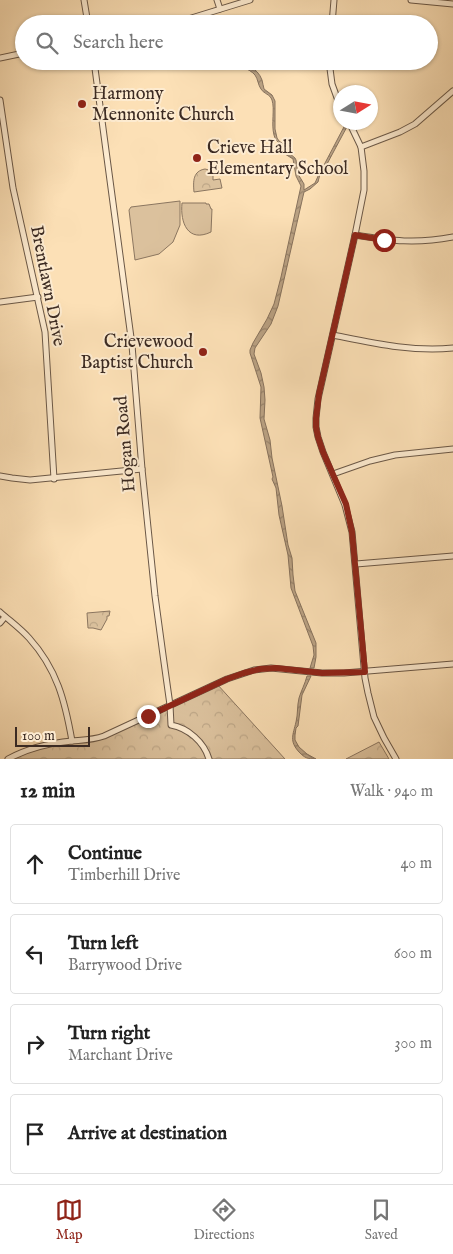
<!DOCTYPE html>
<html lang="en">
<head>
<meta charset="utf-8">
<style>
	body { margin:0; font-family:"IM FELL English",serif; background:#f2f2f2; color:#222 }
	.compass { position:absolute; left:333px; top:85px; width:45px; height:45px; border-radius:50%; background:#fff; box-shadow:0 1px 4px #0004; rotate:79deg }
	.scale { position:absolute; left:15px; bottom:12px; width:75px; box-sizing:border-box; padding-left:5px; border:2px solid #3b2a22; border-top:0; font-size:14px; line-height:18px; white-space:nowrap; color:#3b2a22; -webkit-text-stroke:4px #fdebd0; paint-order:stroke }
	.stop { position:absolute; width:15px; height:15px; margin:-11px; border:4px solid #8f2418; border-radius:50%; background:#fff }
	.stop.end { background:#8f2418; border-color:#fff; box-shadow:0 1px 5px #0008 }
	.list { margin:0; padding:0; list-style:none }
	h2 { display:flex; justify-content:space-between; align-items:center; height:65px; margin:0; padding:0 20px; font-size:21px }
	h2 small { font-size:16px; font-weight:400; color:#767676 }
	.list li { display:grid; grid-template-columns:32px 1fr auto; gap:15px; align-items:center; box-sizing:border-box; height:80px; margin:0 10px 10px; padding:0 10px; border:1px solid #e0e0e0; border-radius:5px }
	.list b { display:block; font-size:19px; white-space:nowrap }
	.list p { margin:0; font-size:16px; white-space:nowrap; color:#767676 }
	.list em { font-size:16px; font-style:normal; color:#767676 }
	.icon { flex:none; width:28px; height:28px; fill:none; stroke:currentColor; stroke-width:2; stroke-linecap:round; stroke-linejoin:round }
	.map { position:relative; flex:none; width:453px; height:759px; overflow:hidden }
	.search { position:absolute; background:#fff; box-shadow:0 1px 4px #0004; left:15px; right:15px; top:15px; height:55px; display:flex; align-items:center; gap:12px; box-sizing:border-box; padding:0 18px; border-radius:28px; color:#767676; font-size:19px }
	.sheet { height:425px; background:#fff }
	nav { display:flex; justify-content:space-around; align-items:center; box-sizing:border-box; height:70px; border-top:1px solid #e0e0e0; background:#fff; font-size:14px; color:#767676 }
	nav a { display:grid; justify-items:center; gap:2px }
	nav .on { color:#8f2418 }
	.map>svg:first-child { display:block }
	.park { fill:url(#park-crowns); stroke:#8b7660 }
	.garden { fill:#dbc19d; stroke:#8b7660 }
	.water { fill:url(#water-waves); stroke:#87725d }
	.lines { fill:none; stroke-linecap:round; stroke-linejoin:round }
	.minor-casing { stroke:#6b5847; stroke-width:7 }
	.minor { stroke:#fdebd0; stroke-width:5 }
	.route { stroke:#8f2418; stroke-width:6 }
	.poi-dot { fill:#8f2418; stroke:#fdebd0; stroke-width:2 }
	.labels { text-anchor:middle; dominant-baseline:central; stroke-width:4; stroke-linejoin:round; paint-order:stroke }
	.poi-label { font-size:18px; fill:#3b2a22; stroke:#fdebd0; text-anchor:start }
	.street-label { font-size:18px; fill:#3b2a22; stroke:#fdebd0 }
</style>
</head>
<body>
<div class="map">
<svg width="453" height="759" viewBox="0 0 453 759">
	<defs>
		<pattern id="park-crowns" width="20" height="18" patternUnits="userSpaceOnUse" patternTransform="scale(1.25)"><rect width="20" height="18" fill="#dbc19d"/><path d="M2 6a3 3 0 1 1 6 0M12 15a3 3 0 1 1 6 0" fill="none" stroke="#bda687"/></pattern>
		<pattern id="water-waves" width="16" height="10" patternUnits="userSpaceOnUse" patternTransform="scale(1.25)"><rect width="16" height="10" fill="#baa284"/><path d="M0 5q4-4 8 0t8 0" fill="none" stroke="#98846c"/></pattern>
	</defs>
	<rect width="100%" height="100%" fill="#fce0b6"/>
	<filter id="stains"><feTurbulence type="fractalNoise" baseFrequency=".004" numOctaves="4"/><feColorMatrix values="0 0 0 0 .2 0 0 0 0 .09 0 0 0 0 .02 0 0 0 .5 -.17"/></filter>
	<radialGradient id="worn" r=".72"><stop offset=".6" stop-color="#630" stop-opacity="0"/><stop offset="1" stop-color="#630" stop-opacity=".3"/></radialGradient>
	<g class="park">
		<path d="M205,169L209,170L213,173V180L220,179L222,188L194,192C193,181 193,171 205,169Z"/>
		<path d="M110,611L109,616H107V619L101,630L93,628H88L87,613Z"/>
		<path d="M217,684L285,759H8L29,749L95,739Z"/>
		<path d="M379,742L389,759H346Z"/>
	</g>
	<g class="garden">
		<path d="M180,201V225L173,242L159,254L135,260L129,210L131,207Z"/>
		<path d="M182,203H206V204H209L211,209H212L211,232C188,243 180,223 182,203Z"/>
	</g>
	<g class="water">
		<path d="M231,61C243,61 258,68 262,80C263,83 263,86 264,89L272,95L275,101V129L277,138L279,141L286,146L289,153L295,158L296,160L298,174L304,184V190L315,183L319,174L324,165L346,123H349L327,164L320,174L318,182L310,189L304,192L278,306L271,324L255,348L254,354L261,373L264,387L265,400L264,419L270,440L272,458L282,506L288,545L292,558L293,575L295,591L316,643V657L314,668H310L314,655L313,646L291,588L288,555L279,515L276,488L272,479L273,477L260,418L261,387L250,353V350L253,343L267,319L274,304L281,277L301,186L296,176L293,159L285,154C284,151 284,149 283,147C279,141 276,143 274,135C271,124 275,109 272,100C270,94 264,94 261,89C258,85 258,79 255,75C249,68 239,67 231,61Z"/>
		<path d="M307,676H311L302,695L298,726L296,728L295,735V740L299,747L307,754L316,759C307,759 305,758 299,752C289,741 293,735 296,722C298,714 297,706 299,698C301,691 305,684 307,676Z"/>
	</g>
	<g class="lines">
		<defs>
			<g id="minor">
				<path d="M84,0L88,24"/>
				<path d="M217,0L220,9"/>
				<path d="M411,0L453,4"/>
				<path d="M172,24L250,0"/>
				<path d="M332,24L334,0"/>
				<path d="M0,58L24,53"/>
				<path d="M94,61L107,158L132,345L142,469L155,596L163,655L170,705L171,725C188,728 204,742 209,759"/>
				<path d="M329,61L332,84L340,106"/>
				<path d="M0,100L13,188L45,332L54,479"/>
				<path d="M349,122L361,147L364,171V190L355,235L318,399L316,418V427L318,437L323,452L345,505L352,532L365,678L368,693L374,717L384,738L396,759"/>
				<path d="M361,147L400,132L415,124L453,91"/>
				<path d="M355,235C392,241 416,244 453,237"/>
				<path d="M0,302L38,297"/>
				<path d="M333,335C373,343 411,352 453,348"/>
				<path d="M333,474L370,461L395,455L453,449"/>
				<path d="M0,476L12,478L30,480L142,469"/>
				<path d="M356,564L453,556"/>
				<path d="M0,612C10,621 20,628 29,638C57,669 65,701 72,741"/>
				<path d="M0,623L5,617"/>
				<path d="M8,759C28,748 50,743 72,741C83,740 93,740 104,736L227,679L254,670L271,668L322,673H344L453,664"/>
			</g>
		</defs>
		<use href="#minor" class="minor-casing"/>
		<use href="#minor" class="minor"/>
	</g>
	<g class="lines">
		<path class="route" d="M148,716L227,679L244,673L260,669L276,668L322,673L365,672L352,532L346,504L323,452L318,437L316,427V418L319,394L355,235L384,240"/>
	</g>
	<g class="poi-dot">
		<circle cx="82" cy="104" r="5"/>
		<circle cx="197" cy="158" r="5"/>
		<circle cx="203" cy="352" r="5"/>
	</g>
	<g class="labels">
		<g class="poi-label">
			<text x="92" y="94">Harmony<tspan x="92" dy="21">Mennonite Church</tspan></text>
			<text x="207" y="148">Crieve Hall<tspan x="207" dy="21">Elementary School</tspan></text>
			<text x="193" y="342" text-anchor="end">Crievewood<tspan x="193" dy="21">Baptist Church</tspan></text>
		</g>
		<g class="street-label">
			<text transform="translate(47 286) rotate(79)">Brentlawn Drive</text>
			<text transform="translate(126 444) rotate(-95)">Hogan Road</text>
		</g>
	</g>
	<rect width="100%" height="100%" filter="url(#stains)"/>
	<rect width="100%" height="100%" fill="url(#worn)"/>
</svg>
<svg class="compass" viewBox="-18 -18 36 36"><path d="M0-13l5 13h-10z" fill="#e53935"/><path d="M0 13l5-13h-10z" fill="#767676"/></svg>
<div class="scale">100 m</div>
<div class="stop" style="left:384px;top:240px"></div>
<div class="stop end" style="left:148px;top:716px"></div>
<div class="search"><svg class="icon" aria-label="search" viewBox="0 0 24 24"><circle cx="10" cy="10" r="6"/><path d="M15 15l6 6"/></svg>Search here</div>
</div>
<section class="sheet">
<h2>12 min<small>Walk · 940 m</small></h2>
<ul class="list">
<li><svg class="icon" aria-label="ahead" viewBox="0 0 24 24"><path d="M12 20V5M6 11l6-6 6 6"/></svg><div><b>Continue</b><p>Timberhill Drive</p></div><em>40 m</em></li>
<li><svg class="icon" aria-label="left" viewBox="0 0 24 24"><path d="M17 20v-9H6M10 6l-5 5 5 5"/></svg><div><b>Turn left</b><p>Barrywood Drive</p></div><em>600 m</em></li>
<li><svg class="icon" aria-label="right" viewBox="0 0 24 24"><path d="M7 20v-9h11M14 6l5 5-5 5"/></svg><div><b>Turn right</b><p>Marchant Drive</p></div><em>300 m</em></li>
<li><svg class="icon" aria-label="arrive" viewBox="0 0 24 24"><path d="M6 21V4h12l-3 4 3 4H6"/></svg><div><b>Arrive at destination</b></div></li>
</ul>
</section>
<nav>
<a class="on"><svg class="icon" aria-label="map" viewBox="0 0 24 24"><path d="M3 6l6-2 6 2 6-2v14l-6 2-6-2-6 2zM9 4v14M15 6v14"/></svg>Map</a>
<a><svg class="icon" aria-label="directions" viewBox="0 0 24 24"><path d="M12 3l9 9-9 9-9-9zM9 14v-3h6M13 9l2 2-2 2"/></svg>Directions</a>
<a><svg class="icon" aria-label="saved" viewBox="0 0 24 24"><path d="M7 4h10v16l-5-4-5 4z"/></svg>Saved</a>
</nav>
</body>
</html>
